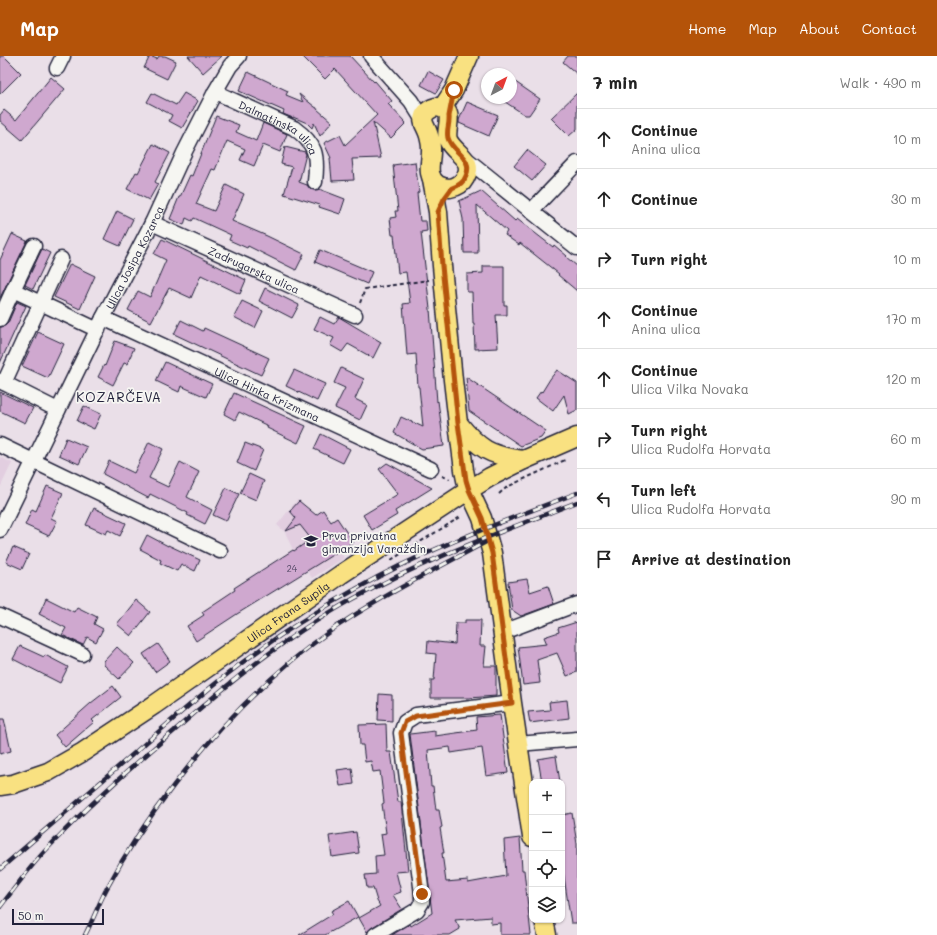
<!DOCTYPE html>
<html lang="en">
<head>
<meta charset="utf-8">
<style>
	body { margin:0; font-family:Mali,sans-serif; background:#f2f2f2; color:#222 }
	.controls { position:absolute; right:12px; bottom:12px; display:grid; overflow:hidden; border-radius:8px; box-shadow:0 1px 3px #0004 }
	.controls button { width:36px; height:36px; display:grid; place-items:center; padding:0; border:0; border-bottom:1px solid #e0e0e0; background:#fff; color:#222; font:20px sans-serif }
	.compass { position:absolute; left:481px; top:12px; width:36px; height:36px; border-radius:50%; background:#fff; box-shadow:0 1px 3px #0004; rotate:41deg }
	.scale { position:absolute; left:12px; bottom:10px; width:92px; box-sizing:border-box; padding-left:4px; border:2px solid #22223b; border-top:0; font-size:11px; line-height:14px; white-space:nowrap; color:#22223b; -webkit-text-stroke:3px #f6f6f2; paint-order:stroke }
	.stop { position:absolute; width:12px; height:12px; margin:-9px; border:3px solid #b45309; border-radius:50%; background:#fff }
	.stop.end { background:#b45309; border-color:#fff; box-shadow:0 1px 4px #0008 }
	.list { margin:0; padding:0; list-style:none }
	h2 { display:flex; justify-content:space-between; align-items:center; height:52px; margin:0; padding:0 16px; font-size:17px }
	h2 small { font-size:13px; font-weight:400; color:#767676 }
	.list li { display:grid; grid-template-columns:26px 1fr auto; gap:12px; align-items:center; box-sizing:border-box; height:60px; padding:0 16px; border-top:1px solid #e0e0e0 }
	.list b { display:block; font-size:15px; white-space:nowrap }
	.list p { margin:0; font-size:13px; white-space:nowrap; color:#767676 }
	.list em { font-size:13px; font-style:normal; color:#767676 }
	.icon { flex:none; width:22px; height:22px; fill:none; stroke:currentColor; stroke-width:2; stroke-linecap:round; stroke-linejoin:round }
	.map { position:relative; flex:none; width:577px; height:879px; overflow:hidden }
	header { display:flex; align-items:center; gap:24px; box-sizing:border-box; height:56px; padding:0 20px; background:#b45309; color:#fff }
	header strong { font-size:19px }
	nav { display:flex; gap:22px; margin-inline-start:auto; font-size:14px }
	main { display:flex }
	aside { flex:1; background:#fff }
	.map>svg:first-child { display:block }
	.built { fill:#e2cee0 }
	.building { fill:#cfa8cf; stroke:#22223b }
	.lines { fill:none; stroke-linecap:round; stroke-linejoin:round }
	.minor-casing { stroke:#22223b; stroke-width:17 }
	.major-casing { stroke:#22223b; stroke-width:21 }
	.path { stroke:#22223b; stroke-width:2; stroke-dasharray:4 3; stroke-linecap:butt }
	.minor { stroke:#f6f6f2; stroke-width:14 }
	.major { stroke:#f9e181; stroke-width:18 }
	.rail-casing { stroke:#22223b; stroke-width:4.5 }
	.rail { stroke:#f6f6f2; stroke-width:3; stroke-dasharray:9; stroke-linecap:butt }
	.route { stroke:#b45309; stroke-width:5 }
	.labels { text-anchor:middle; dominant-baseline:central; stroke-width:3.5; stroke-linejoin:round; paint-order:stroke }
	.number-label { font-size:9px; fill:#4d4460 }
	.street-label { font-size:11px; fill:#22223b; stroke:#f6f6f2 }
	.poi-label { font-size:11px; fill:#22223b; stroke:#f6f6f2; text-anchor:start }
	.quarter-label { font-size:13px; letter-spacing:1px; fill:#22223b; stroke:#f6f6f2 }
</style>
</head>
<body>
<header>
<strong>Map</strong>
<nav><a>Home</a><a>Map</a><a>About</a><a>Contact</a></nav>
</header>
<main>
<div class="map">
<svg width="577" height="879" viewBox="0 0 577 879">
	<rect width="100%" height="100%" fill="#eadfe8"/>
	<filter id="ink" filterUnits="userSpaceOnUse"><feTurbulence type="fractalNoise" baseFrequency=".025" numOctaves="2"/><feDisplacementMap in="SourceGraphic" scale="8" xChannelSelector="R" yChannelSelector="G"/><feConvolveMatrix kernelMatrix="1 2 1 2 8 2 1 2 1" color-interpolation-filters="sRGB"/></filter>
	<g filter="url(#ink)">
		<g class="built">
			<path d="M0,401L12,407L0,432Z"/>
			<path d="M297,444L316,459L344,502L312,522L293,494L285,476L277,469Z"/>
		</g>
		<g class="building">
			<path d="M0,0H4L21,17L0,38Z"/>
			<path d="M150,0L157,3L159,0H165L176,5L167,23L144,12Z"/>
			<path d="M188,0H222L203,17Z"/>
			<path d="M302,0H350L374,26L375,25L392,45L388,48L406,67L391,82L373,66L381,102L352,103L354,124L332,125L330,102H331L324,87L340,79L345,89L377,59L335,13L325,23Z"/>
			<path d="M568,0H577V18L563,6Z"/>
			<path d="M428,15L444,24L436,37L421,29Z"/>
			<path d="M248,16L288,35L286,39L303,46L299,38L315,51L317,52V53L332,66L320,80L314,67L312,72L307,67L293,61V62L283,58L284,55L239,35Z"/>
			<path d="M51,21L65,33L22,84L0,65V59L4,54L16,64Z"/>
			<path d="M511,23L540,43L529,59H525L499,42H511Z"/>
			<path d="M152,37L176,49L184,37L198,45L182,72L169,65L172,59L147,46Z"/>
			<path d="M577,37V73L569,80L551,62Z"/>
			<path d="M467,46L498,59L489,80L459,67V64Z"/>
			<path d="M216,60L239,69L236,76L256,85L263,67L287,78L280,96L263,89L254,110L240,104L245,93L227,85L215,114L212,113L196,148L214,155L226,129L244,138L232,165L267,180L304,198L296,214L248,190L247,192L229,184L231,179L194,162L192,165L186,162L184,169L170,163L179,141H180L190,119L192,120Z"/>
			<path d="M153,88L170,97L155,126L158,128L149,144L127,133L136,116L138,117Z"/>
			<path d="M285,91L305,96L306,98L299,126L307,129L310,133L314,134L319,133L345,143L340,158L319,151L320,149L284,138L292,111L281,108Z"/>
			<path d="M527,94L546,109L532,125L514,110Z"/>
			<path d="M415,106L419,136L417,137L420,165H426L427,175L421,176L430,253L437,346L438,345L444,390L422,393L394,377L401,361L423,371L419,331H418L416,298L407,299L403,248L410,247L406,216L398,217L394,179H392L390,162L396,161L395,155H398L393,109Z"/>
			<path d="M481,135L515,165L517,163L553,191L554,189L567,200L566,201L577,210V235L558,219L559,218L520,187L519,189L505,179L507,175L477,149L478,197H464L463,163L459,145Z"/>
			<path d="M117,155L133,163L120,190L104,183Z"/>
			<path d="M12,178L27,185L0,242V204Z"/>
			<path d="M162,183L246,224L240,238L201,219L191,242L169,232L151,266L128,254L138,235L150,241L166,204L154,198Z"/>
			<path d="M42,193L50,197L33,233L25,229Z"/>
			<path d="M320,194L372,216L367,228L315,206Z"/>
			<path d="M70,208L95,220L80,253L54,241Z"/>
			<path d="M483,210H504V249H507V259H496L498,292L475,293L474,267H473L472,236H467V218L483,217Z"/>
			<path d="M265,232L299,249L292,262L259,245Z"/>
			<path d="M242,245L263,255L255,272L234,261Z"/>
			<path d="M17,246L26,250L0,307V271L5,270L8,267Z"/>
			<path d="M320,261L334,268L339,261L381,286L373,302L348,288L342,296L330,289L334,282L314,273Z"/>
			<path d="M181,264L203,275L204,272L269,302L261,319L174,278Z"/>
			<path d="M38,276L64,288L48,322L22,310Z"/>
			<path d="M115,285L134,292L127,308L124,307L113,329L98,321L104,309L105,310Z"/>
			<path d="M165,306L212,328L206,341L181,330L179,336L156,325Z"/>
			<path d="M341,312L364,323L355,343L367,349L360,364L335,352L345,332L334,327Z"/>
			<path d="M294,314L325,328L317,345L286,330Z"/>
			<path d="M557,314L577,327V354L569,358L564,339L553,355L536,342L541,335L542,336L550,323Z"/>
			<path d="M466,321L546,375L541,382L521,390L469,355Z"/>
			<path d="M0,336L33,352L25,367L0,355Z"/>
			<path d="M234,337L306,370L298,387L267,372L268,370L239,356L235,364L224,358Z"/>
			<path d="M84,350L101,358L94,373L77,365Z"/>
			<path d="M321,378L350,393L343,407L314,393Z"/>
			<path d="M66,382L87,391L79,408L59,399Z"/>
			<path d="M149,386L163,393L149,422L168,431L180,406L199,416L187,441L212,454L205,468L187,459L188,457L150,438L148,442L103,418L109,405L134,417Z"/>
			<path d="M245,387L263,394L254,415L237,407Z"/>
			<path d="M387,407L432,432L395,455L397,459L372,474L363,459L398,438L379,413Z"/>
			<path d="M249,418L264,425L256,444L240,437Z"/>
			<path d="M47,430L63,437L51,462L57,465L49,480L25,469L32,453L36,455Z"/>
			<path d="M226,432L239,438L226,465L213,459Z"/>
			<path d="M299,445L316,459L323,454L331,466L337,462L353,486L318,508L237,558L196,585L187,570L204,559L202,556L235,534L234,532L293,494L294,495L311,483L300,469L286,475L296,462L290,455Z"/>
			<path d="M94,452L126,467L120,480L108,474L106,478L86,469Z"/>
			<path d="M147,479L168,490V489L200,504L195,515L181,508L177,515L160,507L161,504L140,493Z"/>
			<path d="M13,491L29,498L22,513L6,506Z"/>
			<path d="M527,523L530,536L548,530L554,548L521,560L512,554L508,526Z"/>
			<path d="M46,542L74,556L77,551L97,561L94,568L103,573L96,586L87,581L83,589L62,579L66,572L39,558Z"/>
			<path d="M136,544L150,556L131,580L117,568Z"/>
			<path d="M465,564H481L480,590H486L484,610H496V640L469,642H431V624H434L436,598L427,597L428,585L455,588L456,567H465Z"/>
			<path d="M577,566V616L567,620L557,597L537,604L540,627L523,629L518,591L547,588L544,581L559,576L558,572Z"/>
			<path d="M158,588L170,605L155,616L143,598Z"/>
			<path d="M20,590L44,601L45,599L68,611L60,627L13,603Z"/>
			<path d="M117,591L134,607L119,623L104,609V605Z"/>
			<path d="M113,630L121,641L92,664L94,666L65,691L55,679L91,647Z"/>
			<path d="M379,638L392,639V665L378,664Z"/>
			<path d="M567,644L569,662L530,667L528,656L550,654L549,646Z"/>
			<path d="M500,659L508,717L486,720L482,692L451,697L450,691L428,694L431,730H433L436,754H439L442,771L440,772L444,797H442L446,826L468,824V827L506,820L504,784L520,782L522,814H524L531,879H500V867L491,868V861L455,864L460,873L450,879H392L410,868L411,870L432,857L410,678L435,675V680L477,674L476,661Z"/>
			<path d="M0,663H4L11,695L0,698Z"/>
			<path d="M386,668L387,696H391L398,746H401L408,815L396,816L401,836L393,839L402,853L371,872L367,876L359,862L380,850L377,845L373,832H367L365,819L376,818L375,800L384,799L381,778L386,777L382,748L384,747L380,715L373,716L371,705L365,706L363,689H360L359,669Z"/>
			<path d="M556,700L560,726H542L538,703Z"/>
			<path d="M352,712L354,728L340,730L337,714Z"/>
			<path d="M572,757L577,788V867H571L562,808V759Z"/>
			<path d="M356,776L359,797L332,801L329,780Z"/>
			<path d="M349,845L358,861L325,879H299L333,858L331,855Z"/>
		</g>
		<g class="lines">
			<defs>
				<g id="minor">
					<path d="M371,0L411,45L424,66"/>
					<path d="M57,12L63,0"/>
					<path id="s1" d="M215,36L294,72C316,88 318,99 315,126"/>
					<path d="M464,101L577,192"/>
					<path d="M531,155L577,107"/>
					<path id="s2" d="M152,167L355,259"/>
					<path d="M13,234L34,190"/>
					<path id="s3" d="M103,262L431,413"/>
					<path d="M0,263L13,234L98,274"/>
					<path d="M0,325L58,354"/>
					<path d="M4,327L61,203"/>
					<path d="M0,389L220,495"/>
					<path id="s4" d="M0,474L103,262L152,167L184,97L215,36L230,10L239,0"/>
					<path d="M0,560L82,598"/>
					<path d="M503,576L577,548"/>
					<path d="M518,688L577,683"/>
					<path d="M375,879L417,854L422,846V838L401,677L405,666L416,659L512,647"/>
				</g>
				<g id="major">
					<path d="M436,51C458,53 444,72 448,84C454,98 476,103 465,122C462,128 456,131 450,132C446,132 442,131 438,129C424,119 432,105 431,92C431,88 430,84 429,80C428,76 426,72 424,68C421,59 428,53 436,51Z"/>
					<path d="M442,52L454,34L469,0"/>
					<path d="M432,123L438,156L442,210L453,324L458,367L464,414L466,424L469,434L482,462L492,497L512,647L532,781"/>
					<path d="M458,367C479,393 490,400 524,404"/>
					<path id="s5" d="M0,730L13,728L48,716L83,696L154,649L340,519L469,434L490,421L524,404L577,381"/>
					<path d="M544,864L547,879"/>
				</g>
			</defs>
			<use href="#minor" class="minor-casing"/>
			<use href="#major" class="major-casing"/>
			<g class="path">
				<path d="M360,247L365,233L429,224"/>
				<path d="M442,420L450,423"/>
				<path d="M499,438L507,431L565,404"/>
				<path d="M391,504L462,460"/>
			</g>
			<use href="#minor" class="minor"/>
			<use href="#major" class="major"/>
			<defs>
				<g id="rail">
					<path d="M0,813C44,775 88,737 132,699C163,672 193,645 225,620C266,587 311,558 356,533C426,493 502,466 577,437"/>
					<path d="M0,851C15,832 29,812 45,795C85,752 129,713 174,675C229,626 288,579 353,543C424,504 501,476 577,446"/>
					<path d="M85,879C93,864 99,847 107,832C126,796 149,761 174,729C220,669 274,614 336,571C384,539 435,513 486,486"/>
				</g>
			</defs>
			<use href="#rail" class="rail-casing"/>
			<use href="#rail" class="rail"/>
		</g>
	</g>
	<g class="lines" filter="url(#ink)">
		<path class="route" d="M422,838L401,677L405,666L416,660L512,647L492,497L482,462L469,434L466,424L458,367L442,210L438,156L444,143L452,132C458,130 464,126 466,120C474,101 452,97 448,82C446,74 450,68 449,60L454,34"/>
	</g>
	<defs>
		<symbol id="school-bare" viewBox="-9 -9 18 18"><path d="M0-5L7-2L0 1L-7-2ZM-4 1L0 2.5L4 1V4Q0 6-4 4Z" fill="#22223b" stroke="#f6f6f2" stroke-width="2.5" paint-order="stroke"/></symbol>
	</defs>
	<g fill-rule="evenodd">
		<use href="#school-bare" x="301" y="475" width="20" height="20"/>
	</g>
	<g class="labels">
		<g class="number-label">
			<text x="292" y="512">24</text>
		</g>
		<g class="street-label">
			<text stroke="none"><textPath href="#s1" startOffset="74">Dalmatinska ulica</textPath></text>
			<text stroke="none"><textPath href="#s4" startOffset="304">Ulica Josipa Kozarca</textPath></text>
			<text stroke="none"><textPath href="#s2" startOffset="112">Zadrugarska ulica</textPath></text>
			<text stroke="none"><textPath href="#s3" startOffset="181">Ulica Hinka Krizmana</textPath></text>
			<text stroke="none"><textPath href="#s5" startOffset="339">Ulica Frana Supila</textPath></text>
		</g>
		<g class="poi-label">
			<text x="322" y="479">Prva privatna<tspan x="322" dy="13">gimanzija Varaždin</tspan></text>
		</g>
		<g class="quarter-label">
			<text x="119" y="340">KOZARČEVA</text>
		</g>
	</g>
</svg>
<div class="controls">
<button>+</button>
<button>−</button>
<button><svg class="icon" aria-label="locate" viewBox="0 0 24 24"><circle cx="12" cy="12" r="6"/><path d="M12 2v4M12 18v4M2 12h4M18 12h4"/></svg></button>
<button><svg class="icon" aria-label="layers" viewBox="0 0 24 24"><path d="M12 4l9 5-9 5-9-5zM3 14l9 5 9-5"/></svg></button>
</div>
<svg class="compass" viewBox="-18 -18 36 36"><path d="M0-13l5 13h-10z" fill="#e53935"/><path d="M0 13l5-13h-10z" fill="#767676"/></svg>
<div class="scale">50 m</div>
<div class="stop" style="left:454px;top:34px"></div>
<div class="stop end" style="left:422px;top:838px"></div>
</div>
<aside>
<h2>7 min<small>Walk · 490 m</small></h2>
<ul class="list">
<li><svg class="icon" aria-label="ahead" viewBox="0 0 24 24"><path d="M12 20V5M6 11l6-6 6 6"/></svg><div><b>Continue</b><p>Anina ulica</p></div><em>10 m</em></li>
<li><svg class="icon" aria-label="ahead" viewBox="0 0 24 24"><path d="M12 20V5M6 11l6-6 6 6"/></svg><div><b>Continue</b></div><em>30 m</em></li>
<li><svg class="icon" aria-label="right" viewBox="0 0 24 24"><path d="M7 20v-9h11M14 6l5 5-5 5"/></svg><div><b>Turn right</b></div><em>10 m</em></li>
<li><svg class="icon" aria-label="ahead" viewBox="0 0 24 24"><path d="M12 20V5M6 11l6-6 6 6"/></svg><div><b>Continue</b><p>Anina ulica</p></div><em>170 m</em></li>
<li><svg class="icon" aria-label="ahead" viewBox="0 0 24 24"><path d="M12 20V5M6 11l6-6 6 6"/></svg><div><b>Continue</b><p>Ulica Vilka Novaka</p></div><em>120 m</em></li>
<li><svg class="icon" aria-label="right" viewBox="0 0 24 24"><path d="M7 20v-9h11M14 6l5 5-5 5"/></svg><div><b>Turn right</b><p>Ulica Rudolfa Horvata</p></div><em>60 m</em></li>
<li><svg class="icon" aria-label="left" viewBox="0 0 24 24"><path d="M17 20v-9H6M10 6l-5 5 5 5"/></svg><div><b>Turn left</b><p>Ulica Rudolfa Horvata</p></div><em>90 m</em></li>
<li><svg class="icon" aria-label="arrive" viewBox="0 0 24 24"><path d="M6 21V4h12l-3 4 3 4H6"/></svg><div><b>Arrive at destination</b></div></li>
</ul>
</aside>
</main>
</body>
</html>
